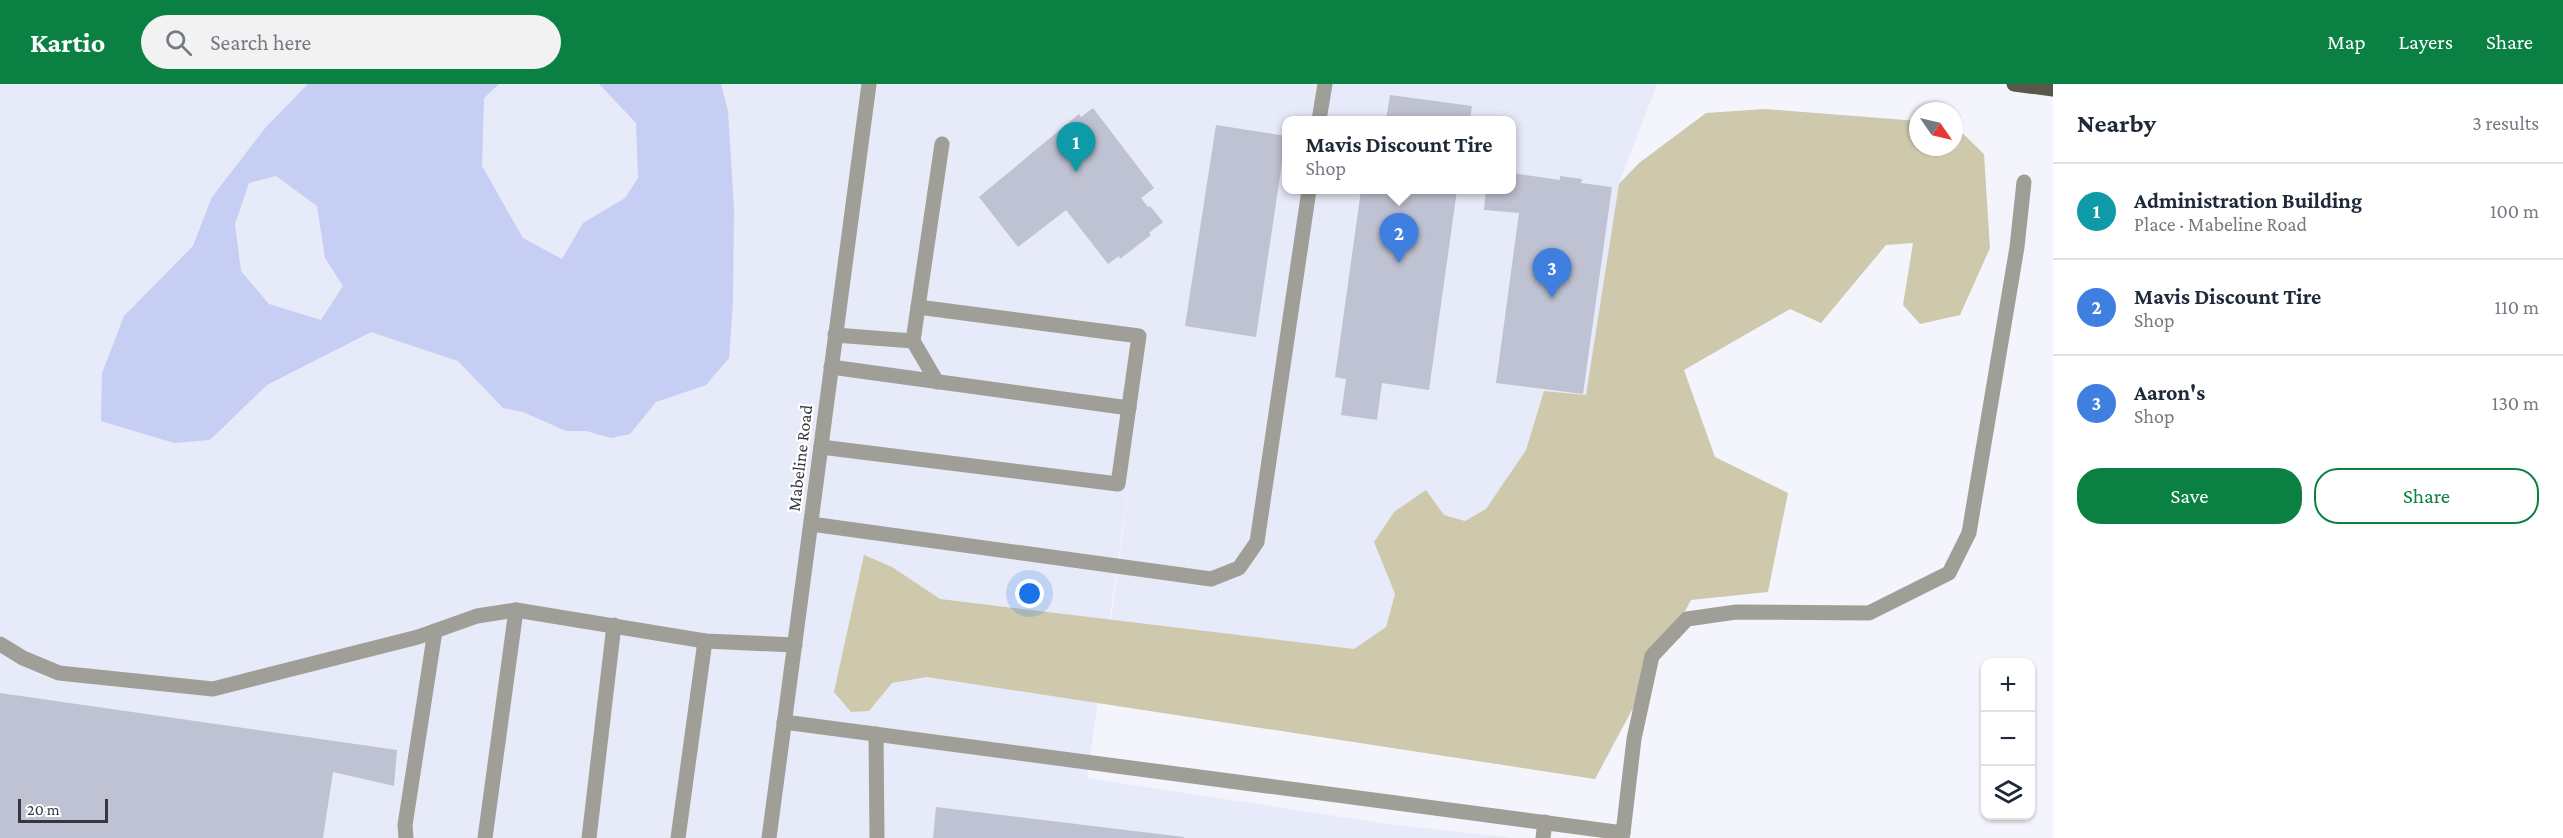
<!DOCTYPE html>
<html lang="en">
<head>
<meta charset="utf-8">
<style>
	body { margin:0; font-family:"Crimson Pro",serif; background:#f2f2f3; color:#1f2937 }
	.controls { position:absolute; right:18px; bottom:18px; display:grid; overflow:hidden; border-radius:12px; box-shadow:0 2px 4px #0004 }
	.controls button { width:54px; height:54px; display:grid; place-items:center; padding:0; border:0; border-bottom:2px solid #e0e1e3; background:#fff; color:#1f2937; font:30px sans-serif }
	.compass { position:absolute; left:1909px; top:18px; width:54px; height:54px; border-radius:50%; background:#fff; box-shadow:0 2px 4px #0004; rotate:124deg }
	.scale { position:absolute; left:18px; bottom:15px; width:90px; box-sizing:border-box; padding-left:6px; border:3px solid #36373e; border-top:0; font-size:16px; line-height:21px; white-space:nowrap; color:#36373e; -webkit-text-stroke:4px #fff; paint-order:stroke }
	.you { position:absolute; left:1030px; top:510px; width:21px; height:21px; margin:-15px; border:4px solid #fff; border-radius:50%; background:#1a73e8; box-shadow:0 0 0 9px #1a73e833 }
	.badge { display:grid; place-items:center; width:39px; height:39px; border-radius:50%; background:#0b8043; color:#fff; font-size:20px; font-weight:700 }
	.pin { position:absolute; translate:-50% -50px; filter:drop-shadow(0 2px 3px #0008) }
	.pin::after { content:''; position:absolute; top:32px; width:21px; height:18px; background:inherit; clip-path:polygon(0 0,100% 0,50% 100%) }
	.popup { position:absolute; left:1282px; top:32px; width:234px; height:78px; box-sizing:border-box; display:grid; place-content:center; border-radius:12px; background:#fff; filter:drop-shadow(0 2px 4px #0005); font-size:20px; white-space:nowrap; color:#747a83 }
	.popup b { font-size:22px; color:#1f2937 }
	.popup::after { content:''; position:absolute; left:50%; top:100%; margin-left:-12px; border:12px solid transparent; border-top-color:#fff }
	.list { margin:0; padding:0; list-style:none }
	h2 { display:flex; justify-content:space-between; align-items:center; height:78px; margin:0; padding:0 24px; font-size:26px }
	h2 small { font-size:20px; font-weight:400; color:#747a83 }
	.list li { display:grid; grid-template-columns:39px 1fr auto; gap:18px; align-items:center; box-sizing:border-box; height:96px; padding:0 24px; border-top:2px solid #e0e1e3 }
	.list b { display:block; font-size:22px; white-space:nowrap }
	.list p { margin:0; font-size:20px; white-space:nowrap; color:#747a83 }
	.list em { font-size:20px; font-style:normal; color:#747a83 }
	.actions { display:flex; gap:12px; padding:18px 24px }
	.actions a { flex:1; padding:14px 0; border:2px solid #0b8043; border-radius:24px; text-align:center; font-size:21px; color:#0b8043 }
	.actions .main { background:#0b8043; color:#fff }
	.icon { flex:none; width:33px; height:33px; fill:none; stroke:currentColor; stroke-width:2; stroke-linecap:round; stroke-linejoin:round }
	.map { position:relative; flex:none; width:2053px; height:754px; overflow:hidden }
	header { display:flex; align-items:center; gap:36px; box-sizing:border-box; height:84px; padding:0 30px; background:#0b8043; color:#fff }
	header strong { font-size:28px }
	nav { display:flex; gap:33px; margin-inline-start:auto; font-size:21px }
	.search { width:420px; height:54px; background:#f2f2f3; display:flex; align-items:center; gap:15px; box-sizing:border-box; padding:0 21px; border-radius:33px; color:#747a83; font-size:22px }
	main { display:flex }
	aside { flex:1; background:#fff }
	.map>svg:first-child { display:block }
	.built { fill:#e7eaf8; fill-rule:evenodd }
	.green { fill:#cec8ac }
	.water { fill:#c6cef4; fill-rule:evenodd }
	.building { fill:#bfc2d2 }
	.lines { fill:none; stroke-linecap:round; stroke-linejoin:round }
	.lane { stroke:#9f9e97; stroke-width:15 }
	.street { stroke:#9f9e97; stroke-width:15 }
	.primary { stroke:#59564a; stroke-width:15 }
	.labels { text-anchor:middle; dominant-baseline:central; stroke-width:4.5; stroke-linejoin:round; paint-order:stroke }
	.street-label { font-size:18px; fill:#36373e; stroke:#fff }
</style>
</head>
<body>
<header>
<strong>Kartio</strong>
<div class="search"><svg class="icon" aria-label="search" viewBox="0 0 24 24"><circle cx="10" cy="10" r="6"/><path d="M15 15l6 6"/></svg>Search here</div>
<nav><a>Map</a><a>Layers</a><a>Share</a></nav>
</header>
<main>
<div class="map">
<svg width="2053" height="754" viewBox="0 0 2053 754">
	<rect width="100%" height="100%" fill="#f4f5fc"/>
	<path class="built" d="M0,0H1657L1619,100L1586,312L1544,308L1526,366L1487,425L1465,437L1444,431L1426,406L1374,458L1395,510L1386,543L1354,565L1111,536L1135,357L1087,694L1388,740L1515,754H0ZM1286,36H1512V106H1286Z"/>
	<path class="green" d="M1765,25L1918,37V63H1954V41L1984,70L1990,164L1960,231L1920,240L1903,221L1913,159L1886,161L1821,239L1790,225L1684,286L1715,373L1788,409L1768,508L1691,516L1595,695L927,593L892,599L869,627L851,628L834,608L864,471L892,483L940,515L1354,565L1386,543L1395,510L1374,458L1394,428L1426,406L1444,431L1465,437L1486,425L1526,366L1544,307L1586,311L1619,100L1639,79L1706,29Z"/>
	<path class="water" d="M308,0H499L484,14L482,82L523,154L562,175L583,139L625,114L638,94L636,39L599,0H721L728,27L734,125L733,218L729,274L706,301L656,318L630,350L611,354L586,347H566L523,328L503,324L458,277L371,248L267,301L210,356L174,359L101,337L102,289L124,232L193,162L212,113L266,43ZM276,92L317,122L325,174L343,202L321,236L269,220L241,187L235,140L249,99Z"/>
	<g class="building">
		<path d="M1390,11L1472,22L1470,36H1386Z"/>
		<path d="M1093,24L1154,104L1141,114L1148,123L1150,122L1163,138L1149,149L1151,151L1120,175L1119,172L1108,180L1066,126L1018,163L979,113L1079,30L1081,33Z"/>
		<path d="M1216,41L1286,52L1256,253L1185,242Z"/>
		<path d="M1512,89L1560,96V92L1582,95L1581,99L1612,103L1583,310L1496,299L1519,129L1484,126L1486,106H1512Z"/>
		<path d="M1361,106H1457L1429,306L1382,299L1377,336L1341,331L1346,295L1335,293Z"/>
		<path d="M0,609L397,666L394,702L333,688L323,754H0Z"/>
		<path d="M936,723L1184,753V754H933Z"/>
	</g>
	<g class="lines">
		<g class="lane">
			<path d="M1319,36L1325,0"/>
			<path d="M835,251L913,257L942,60"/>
			<path d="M913,257L937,298"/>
			<path d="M831,283L1129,324"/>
			<path d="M821,363L1118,400L1139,252L918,223"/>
			<path d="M811,440L1211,495L1239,484L1257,458L1309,106"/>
			<path d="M0,560L23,574L59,589L213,605L418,553L477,532L516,526L705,557L795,561"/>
			<path d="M784,638L1623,749L1622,754"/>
			<path d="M876,650L877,754"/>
			<path d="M1623,749L1634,655L1652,572L1687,535L1736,528L1869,529L1949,489L1969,449L2017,163L2024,98"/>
			<path d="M406,754L405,741L435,547"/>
			<path d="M485,754L516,526"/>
			<path d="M589,754L614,541"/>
			<path d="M678,754L705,557"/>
			<path d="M1543,754L1545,738"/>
		</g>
		<path class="street" d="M769,754L869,0"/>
		<path class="primary" d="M2014,0L2053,5"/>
	</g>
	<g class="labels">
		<g class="street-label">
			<text transform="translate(800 374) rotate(-83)">Mabeline Road</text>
		</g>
	</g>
</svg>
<div class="controls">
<button>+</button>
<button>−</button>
<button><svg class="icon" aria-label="layers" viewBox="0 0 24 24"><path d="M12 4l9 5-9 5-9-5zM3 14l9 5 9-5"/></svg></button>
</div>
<svg class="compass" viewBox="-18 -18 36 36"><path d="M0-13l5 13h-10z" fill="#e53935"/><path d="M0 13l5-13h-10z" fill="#747a83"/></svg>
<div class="scale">20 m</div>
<div class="you"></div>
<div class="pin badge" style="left:1076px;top:88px;background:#0f9aa8">1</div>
<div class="pin badge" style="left:1399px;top:179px;background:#3f7fe0">2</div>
<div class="popup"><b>Mavis Discount Tire</b>Shop</div>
<div class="pin badge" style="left:1552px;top:214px;background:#3f7fe0">3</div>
</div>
<aside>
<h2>Nearby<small>3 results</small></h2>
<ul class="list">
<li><span class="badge" style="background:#0f9aa8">1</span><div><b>Administration Building</b><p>Place · Mabeline Road</p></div><em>100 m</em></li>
<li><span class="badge" style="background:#3f7fe0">2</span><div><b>Mavis Discount Tire</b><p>Shop</p></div><em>110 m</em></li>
<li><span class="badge" style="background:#3f7fe0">3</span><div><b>Aaron's</b><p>Shop</p></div><em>130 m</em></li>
</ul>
<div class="actions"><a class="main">Save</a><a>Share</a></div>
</aside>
</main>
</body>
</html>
